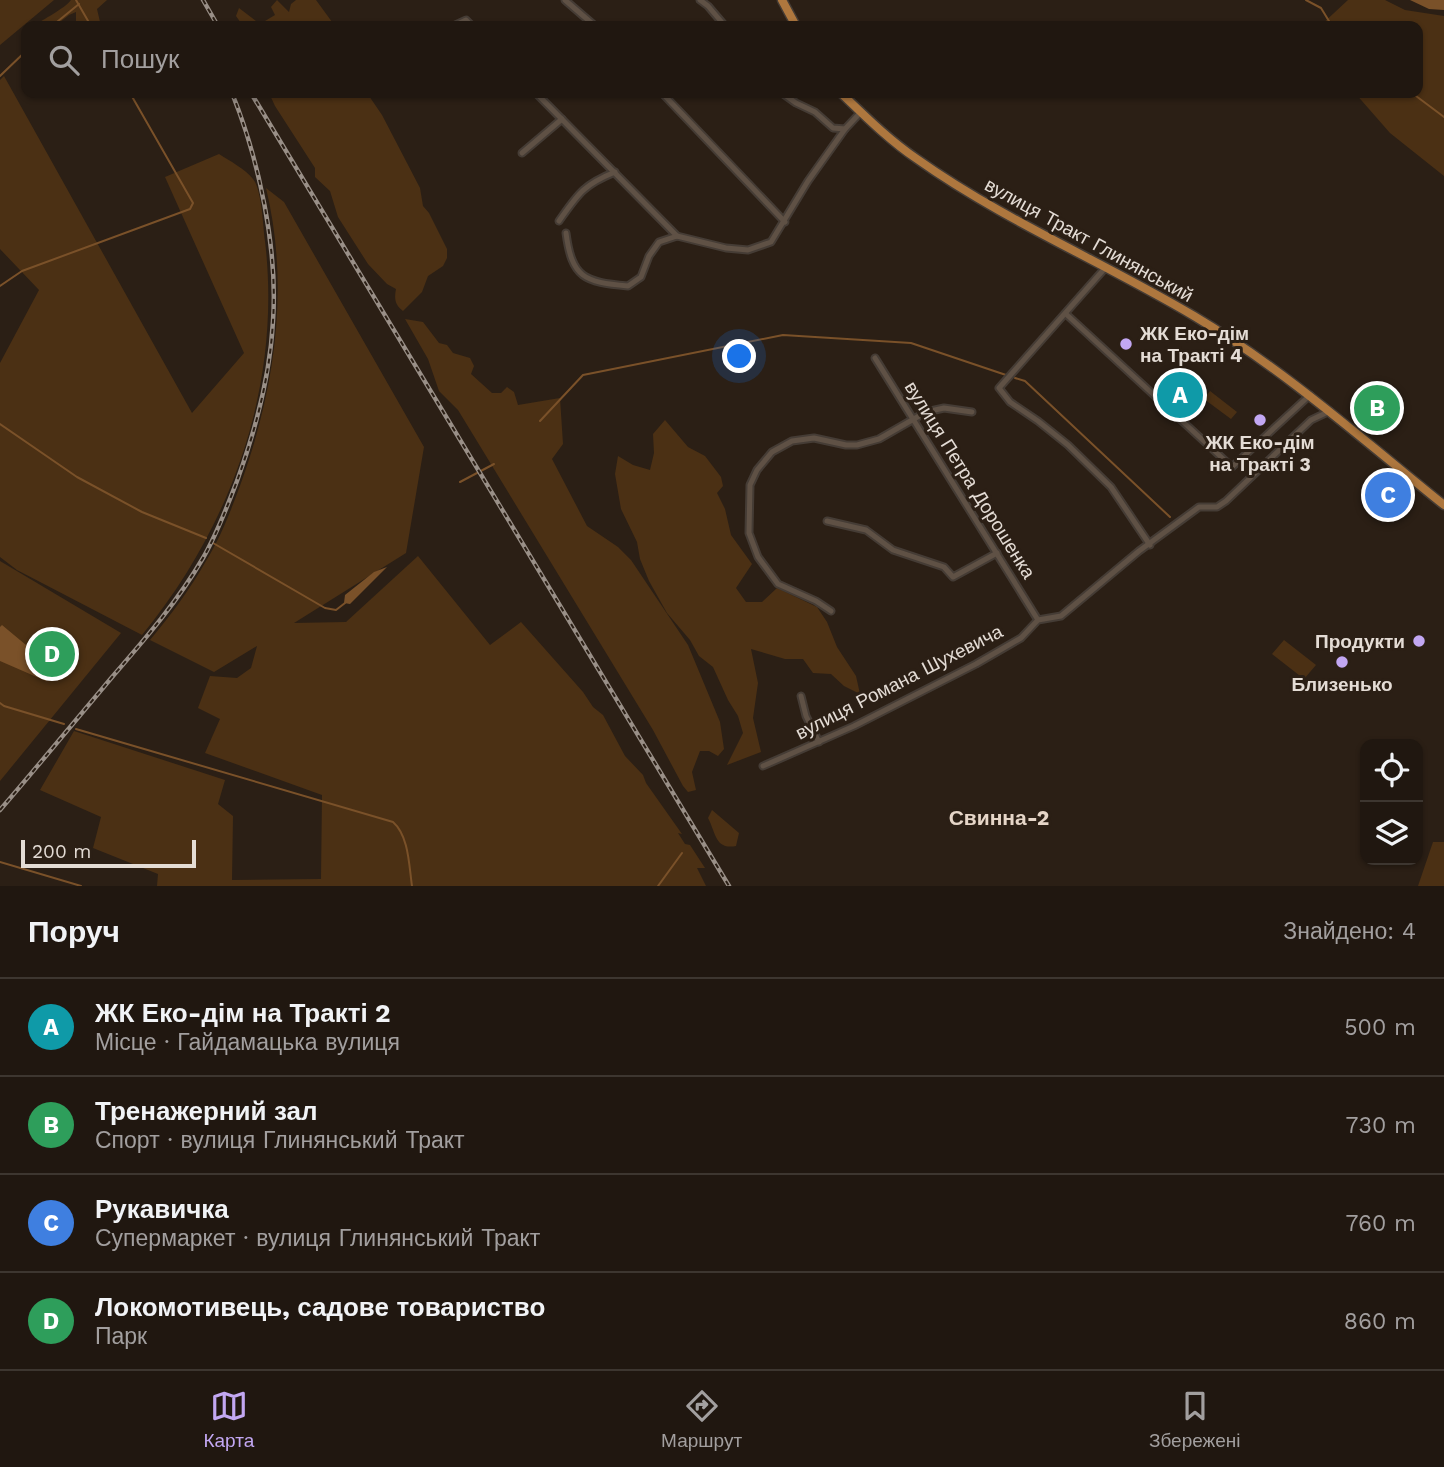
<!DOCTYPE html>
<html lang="uk">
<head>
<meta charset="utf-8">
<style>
	body { margin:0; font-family:"Work Sans",sans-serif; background:#2d241e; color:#f1f3f6 }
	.controls { position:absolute; right:21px; bottom:21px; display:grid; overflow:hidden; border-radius:14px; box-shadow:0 2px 5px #0004 }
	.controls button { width:63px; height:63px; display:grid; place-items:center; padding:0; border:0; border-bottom:2px solid #3d3630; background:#201710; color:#f1f3f6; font:35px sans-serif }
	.scale { position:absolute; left:21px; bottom:18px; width:175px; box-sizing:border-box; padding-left:7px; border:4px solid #e4dcd5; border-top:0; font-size:19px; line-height:24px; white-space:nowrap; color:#e4dcd5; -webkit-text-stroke:5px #2b1f15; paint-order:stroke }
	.you { position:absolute; left:740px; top:357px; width:24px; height:24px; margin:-18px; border:5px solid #fff; border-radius:50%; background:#1a73e8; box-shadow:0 0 0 10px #1a73e833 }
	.badge { display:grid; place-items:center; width:46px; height:46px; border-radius:50%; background:#c2a7f2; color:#fff; font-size:23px; font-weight:700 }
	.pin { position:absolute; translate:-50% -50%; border:4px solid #fff; box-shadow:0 2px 7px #0006 }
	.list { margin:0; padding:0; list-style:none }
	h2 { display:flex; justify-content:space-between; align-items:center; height:91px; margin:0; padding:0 28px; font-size:30px }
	h2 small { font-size:23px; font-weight:400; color:#a29f9f }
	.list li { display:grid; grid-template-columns:46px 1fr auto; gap:21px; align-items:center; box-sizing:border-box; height:98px; padding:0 28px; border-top:2px solid #3d3630 }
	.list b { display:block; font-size:26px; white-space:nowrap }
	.list p { margin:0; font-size:23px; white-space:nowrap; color:#a29f9f }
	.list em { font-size:23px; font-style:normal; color:#a29f9f }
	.icon { flex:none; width:38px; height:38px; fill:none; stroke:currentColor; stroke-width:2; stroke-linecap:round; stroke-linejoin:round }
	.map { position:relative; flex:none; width:1444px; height:886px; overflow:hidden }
	.search { position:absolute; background:#201710; box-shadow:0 2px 5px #0004; left:21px; right:21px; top:21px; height:77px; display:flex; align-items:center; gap:18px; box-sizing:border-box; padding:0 24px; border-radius:14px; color:#a29f9f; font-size:26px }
	.sheet { height:483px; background:#201710 }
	nav { display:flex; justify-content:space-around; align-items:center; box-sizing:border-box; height:98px; border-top:2px solid #3d3630; background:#201710; font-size:19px; color:#a29f9f }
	nav a { display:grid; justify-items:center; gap:4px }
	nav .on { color:#c2a7f2 }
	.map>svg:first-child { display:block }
	.green { fill:#4b3014 }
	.water { fill:#7a5129 }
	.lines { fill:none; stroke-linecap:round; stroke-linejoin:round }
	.stream { stroke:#7a5129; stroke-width:2 }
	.street-casing { stroke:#453c35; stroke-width:9 }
	.primary-casing { stroke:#453c35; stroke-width:11 }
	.street { stroke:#5f5145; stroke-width:5 }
	.primary { stroke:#ae773e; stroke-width:8 }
	.rail-casing { stroke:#998f87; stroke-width:4.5 }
	.rail { stroke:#2b1f15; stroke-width:2; stroke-dasharray:5; stroke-linecap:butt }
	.poi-dot { fill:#c2a7f2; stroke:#2b1f15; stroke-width:2.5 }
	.labels { text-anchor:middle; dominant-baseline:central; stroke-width:6; stroke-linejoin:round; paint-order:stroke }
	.street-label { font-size:19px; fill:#e4dcd5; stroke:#2b1f15 }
	.poi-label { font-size:19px; font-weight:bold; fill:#e4dcd5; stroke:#2b1f15 }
	.neighbourhood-label { font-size:21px; font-weight:bold; fill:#e6d6c8; stroke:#2b1f15 }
</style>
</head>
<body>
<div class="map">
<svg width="1444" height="886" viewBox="0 0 1444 886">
	<rect width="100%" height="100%" fill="#2b1f15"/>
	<g class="green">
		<path d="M0,0H54L0,45Z"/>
		<path d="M71,0H107L97,9L101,26H70L76,21V12L69,15L55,26H33C44,19 64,9 71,0Z"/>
		<path d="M277,0L289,12L291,4L296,0H316L335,26H243L236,16L239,8L260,24L275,15L271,7Z"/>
		<path d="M1348,0H1385L1405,10L1444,16V176L1390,133L1355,93H1418V26H1320Z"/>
		<path d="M4,76L192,413L244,353L165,177L219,154C230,161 245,169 253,179C262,190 263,226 265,241C282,385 232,525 142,635L17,570L0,557V363L39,290L0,249V80Z"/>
		<path d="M269,93H367L382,115L420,188L423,206L429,213L447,249V258L443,266L428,276L422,292L403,311C395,305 394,299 396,289L387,284L368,264L338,217L330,191L315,177V168L275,106Z"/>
		<path d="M266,188L284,202L424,447L406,553L294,623L346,622L418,556L490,645L521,622L583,692L593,707L603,715L625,756L643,775L646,783L682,834L678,833L685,844L690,845L705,868H697L706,886H157L158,874L93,848L101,817L40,790L74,731L225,780L218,804L233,816L232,880L321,879L322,795L205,753L220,719L198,708L210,676L237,678L251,668L257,646L214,672L150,640C171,615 190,589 206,561C221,537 231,510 241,483C275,389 290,287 266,188Z"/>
		<path d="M405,319L423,322L439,343L447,345L453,353L470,358L474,366L471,374L492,393H501L507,387L514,392L518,405L560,398L563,444L552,459L587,526L618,547L631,560L688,645L720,722L724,749L718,756L709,751H700L692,772L696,790L688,792L683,786L653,730L458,410L439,391L428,359Z"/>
		<path d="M1210,391L1237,412L1231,419L1204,399Z"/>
		<path d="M665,420L688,447L705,456L721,477L723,486L717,493L725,509L731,535L752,564L736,588L746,602H762L777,588L817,607L827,622L837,647L856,676L860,694L844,686L831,674L813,673L803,659H785L751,649L758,683L753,718L761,752L727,765L743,733L738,716L728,700L713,667L699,656L690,640L667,613L649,581L640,559L637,542L621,509L615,474L618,456L633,465L650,470L654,453L653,434Z"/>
		<path d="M0,561L121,633L0,781Z"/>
		<path d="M1284,640L1316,665L1304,679L1272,654Z"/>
		<path d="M712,810L739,833L736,846C715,850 716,833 708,818Z"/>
		<path d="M1433,842H1444V886H1418Z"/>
	</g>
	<g class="water">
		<path d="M1410,0H1444V10L1429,9Z"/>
		<path d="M387,567L350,604L344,603L345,595L374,572Z"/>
		<path d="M2,625L26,645L35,656L54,667L53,672L46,681L0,661V627Z"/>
	</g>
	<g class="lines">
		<g class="stream">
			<path d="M76,0L91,26"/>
			<path d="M1306,0L1321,8L1332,26"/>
			<path d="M52,26L79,4"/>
			<path d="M0,76L26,51"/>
			<path d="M1412,93L1444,117"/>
			<path d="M0,286L22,271L190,209L193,203L130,93"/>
			<path d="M1015,378L1025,381L1170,517"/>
			<path d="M540,421L583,375L783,335L911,343L1006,375"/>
			<path d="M0,424L77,477L142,512L206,538"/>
			<path d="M460,482L494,464"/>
			<path d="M213,543L325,608L336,610L345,603"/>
			<path d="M0,703L4,706L64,724"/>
			<path d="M76,729L393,822C409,836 409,866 412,886"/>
			<path d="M0,862L81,886"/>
			<path d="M658,886L682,853"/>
		</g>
		<defs>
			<g id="street">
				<path d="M565,0L595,26"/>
				<path d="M700,0L708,6L725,26"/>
				<path d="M453,26L466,20L472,26"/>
				<path d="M536,93L677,236"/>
				<path d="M662,93L785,222"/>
				<path d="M782,93L796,103L815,112L833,128L845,129"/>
				<path d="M522,153L562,119"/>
				<path d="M559,221C578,194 583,185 615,172"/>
				<path d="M566,233C572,278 584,282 628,286L641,277L649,256L659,242L677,236L726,248L748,250L771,242L808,181L845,129L861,112"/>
				<path d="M1106,267L999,388L1010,402L1038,421L1068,445L1111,487L1150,545"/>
				<path d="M1066,314L1232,467L1310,395"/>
				<path d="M875,358L1038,620"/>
				<path d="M827,521L866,530L893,550L944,567L953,577L997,553"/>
				<path d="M831,611L816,601L778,584L758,557L749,533L750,485L757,470L772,452L792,441L814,438L846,445H857L879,439L926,412L944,408L972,412"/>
				<path d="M801,696L806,716L819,742"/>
				<path d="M763,766L854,726L976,664L1021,638L1038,620L1061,616L1139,551L1199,507H1217L1226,501L1311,420L1330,411"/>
			</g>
			<g id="primary">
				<path d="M782,0L796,26"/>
				<path d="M841,93C865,116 889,140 917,159C1003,220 1103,262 1194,316C1285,370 1362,439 1444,505"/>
			</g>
		</defs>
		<use href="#street" class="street-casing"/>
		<use href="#primary" class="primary-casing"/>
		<use href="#street" class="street"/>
		<use href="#primary" class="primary"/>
		<defs>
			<g id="rail">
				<path d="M203,0L218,26"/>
				<path d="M251,93L729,886"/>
				<path d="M0,810C38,766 75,721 113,676C145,639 178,601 203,558C217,534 227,507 237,481C256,429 270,376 273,321C278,249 259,160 232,93"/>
			</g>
		</defs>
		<use href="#rail" class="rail-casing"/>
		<use href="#rail" class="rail"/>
	</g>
	<g class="poi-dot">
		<circle cx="1126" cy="344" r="7"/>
		<circle cx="1260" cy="420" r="7"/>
		<circle cx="1419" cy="641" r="7"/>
		<circle cx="1342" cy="662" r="7"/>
	</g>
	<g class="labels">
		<g class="street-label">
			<text transform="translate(1089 240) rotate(29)">вулиця Тракт Глинянський</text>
			<text transform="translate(970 480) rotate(58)">вулиця Петра Дорошенка</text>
			<text transform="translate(899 682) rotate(-27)">вулиця Романа Шухевича</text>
		</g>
		<g class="poi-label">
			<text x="1140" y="333" text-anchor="start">ЖК Еко-дім<tspan x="1140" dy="22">на Тракті 4</tspan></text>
			<text x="1260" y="442">ЖК Еко-дім<tspan x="1260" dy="22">на Тракті 3</tspan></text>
			<text x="1405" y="641" text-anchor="end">Продукти</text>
			<text x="1342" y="684">Близенько</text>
		</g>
		<g class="neighbourhood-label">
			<text x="999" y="817">Свинна-2</text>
		</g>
	</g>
</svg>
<div class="controls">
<button><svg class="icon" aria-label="locate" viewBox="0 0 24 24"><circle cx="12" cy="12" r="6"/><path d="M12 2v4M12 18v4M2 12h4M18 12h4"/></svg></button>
<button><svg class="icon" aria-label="layers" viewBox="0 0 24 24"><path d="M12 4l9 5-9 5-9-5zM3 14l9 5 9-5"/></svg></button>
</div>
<div class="scale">200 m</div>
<div class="you"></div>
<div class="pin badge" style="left:1180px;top:395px;background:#0f9aa8">A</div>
<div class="pin badge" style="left:1377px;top:408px;background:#2e9e5b">B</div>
<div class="pin badge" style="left:1388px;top:495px;background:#3f7fe0">C</div>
<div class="pin badge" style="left:52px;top:654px;background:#2e9e5b">D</div>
<div class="search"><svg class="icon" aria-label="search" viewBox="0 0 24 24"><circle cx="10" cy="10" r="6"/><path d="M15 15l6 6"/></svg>Пошук</div>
</div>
<section class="sheet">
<h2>Поруч<small>Знайдено: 4</small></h2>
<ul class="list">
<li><span class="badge" style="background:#0f9aa8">A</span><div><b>ЖК Еко-дім на Тракті 2</b><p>Місце · Гайдамацька вулиця</p></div><em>500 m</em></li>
<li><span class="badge" style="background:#2e9e5b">B</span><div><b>Тренажерний зал</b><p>Спорт · вулиця Глинянський Тракт</p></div><em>730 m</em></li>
<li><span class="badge" style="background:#3f7fe0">C</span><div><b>Рукавичка</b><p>Супермаркет · вулиця Глинянський Тракт</p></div><em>760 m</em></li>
<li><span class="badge" style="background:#2e9e5b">D</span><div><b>Локомотивець, садове товариство</b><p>Парк</p></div><em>860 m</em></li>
</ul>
</section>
<nav>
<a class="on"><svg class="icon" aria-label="map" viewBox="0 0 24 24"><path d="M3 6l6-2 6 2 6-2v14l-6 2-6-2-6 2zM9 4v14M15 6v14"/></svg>Карта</a>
<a><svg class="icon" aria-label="directions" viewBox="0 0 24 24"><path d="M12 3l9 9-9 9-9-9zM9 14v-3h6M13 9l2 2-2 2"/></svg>Маршрут</a>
<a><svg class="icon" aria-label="saved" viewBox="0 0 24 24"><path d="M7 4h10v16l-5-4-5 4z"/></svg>Збережені</a>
</nav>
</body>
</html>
